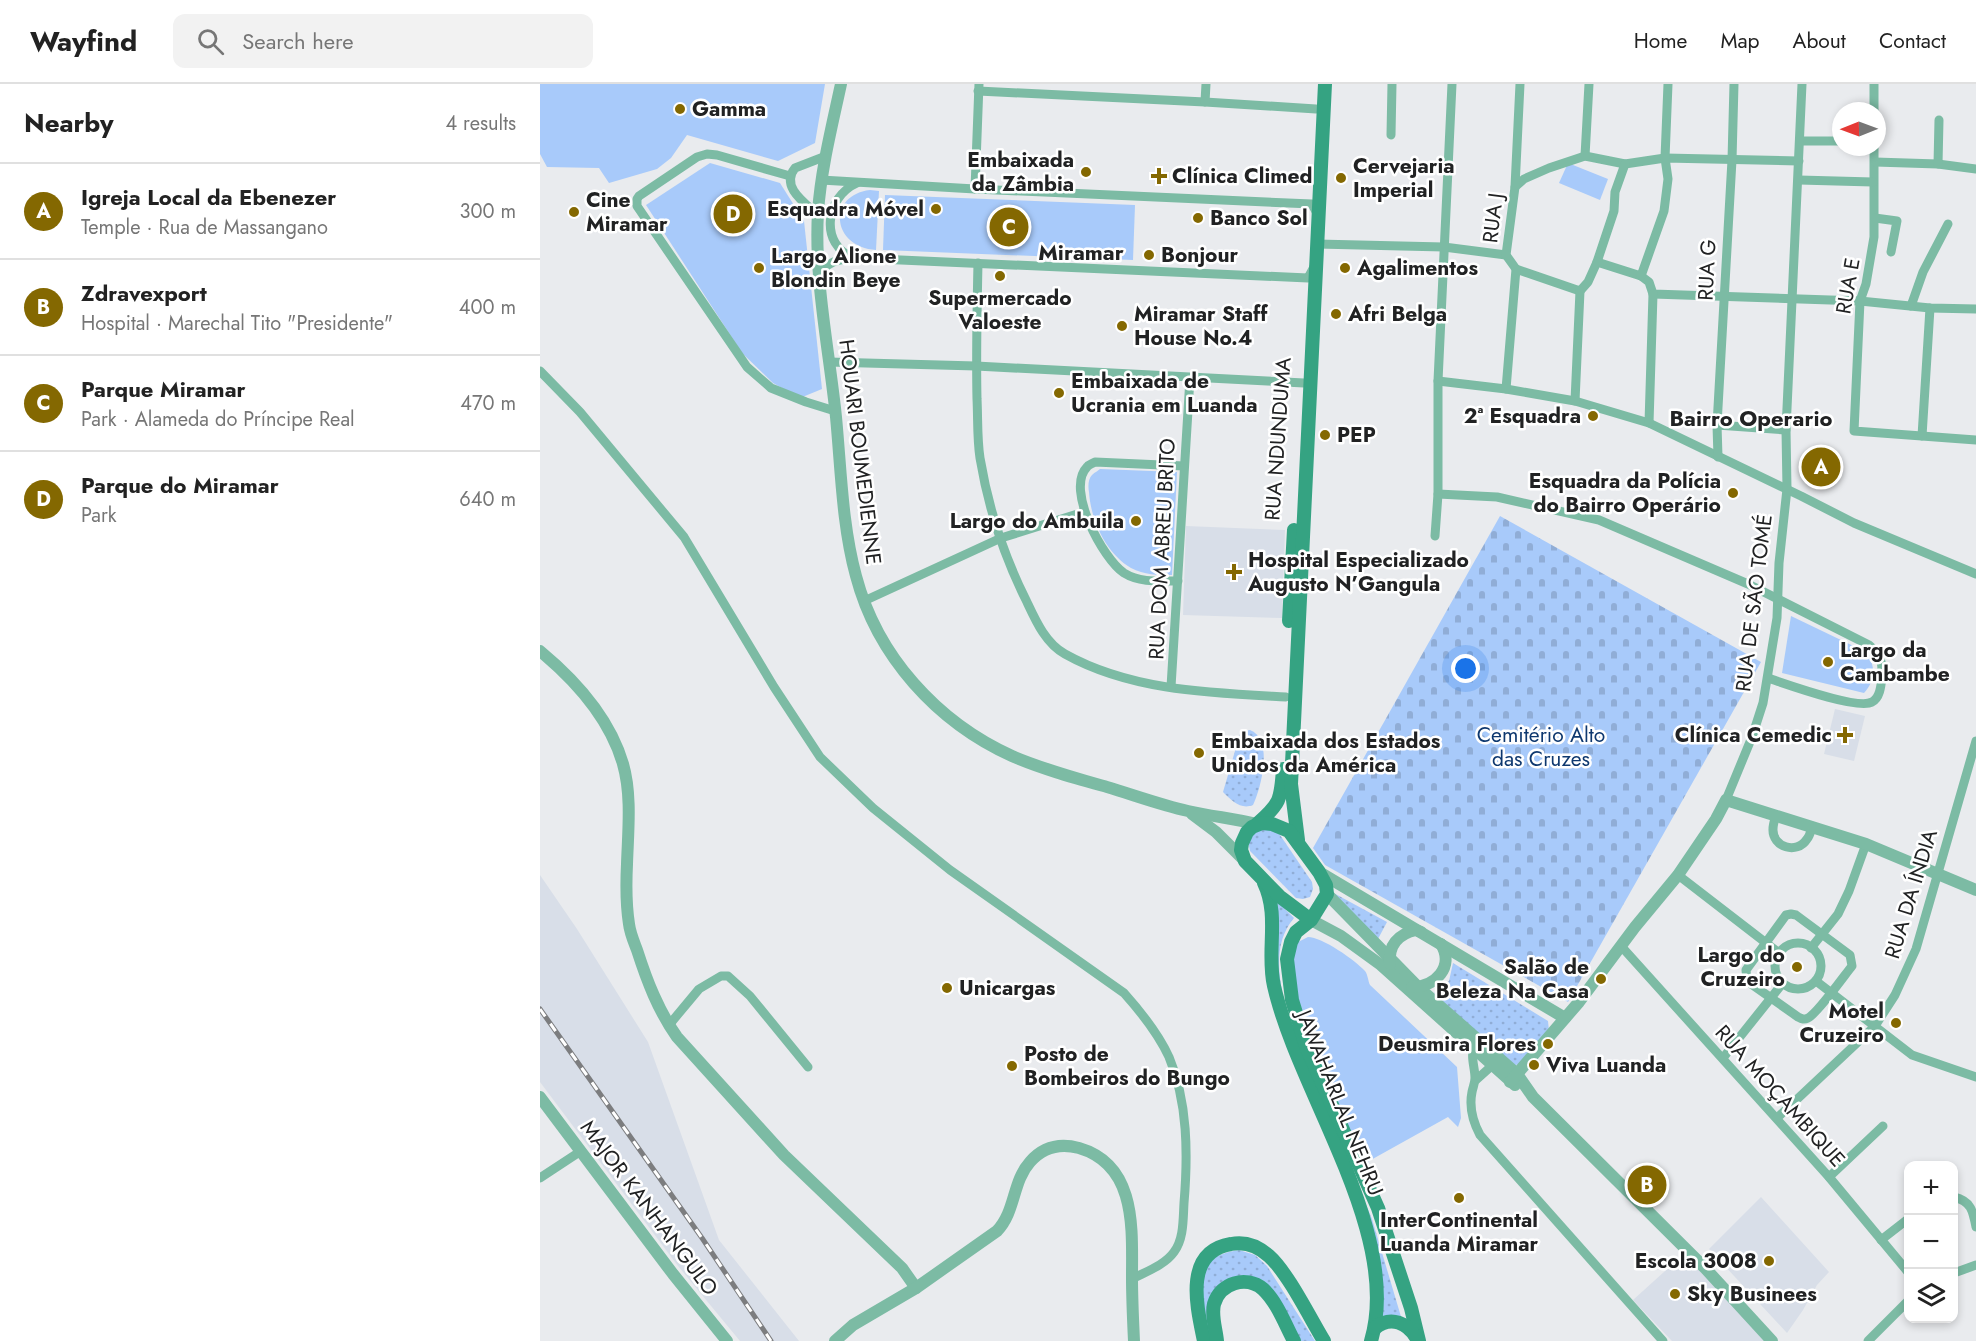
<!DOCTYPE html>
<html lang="en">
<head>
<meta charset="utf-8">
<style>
	body { margin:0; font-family:Jost,sans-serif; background:#f2f2f2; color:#222 }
	.controls { position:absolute; right:18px; bottom:18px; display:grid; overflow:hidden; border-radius:12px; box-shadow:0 3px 9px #0003 }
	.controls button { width:54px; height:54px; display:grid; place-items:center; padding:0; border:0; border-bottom:2px solid #e0e0e0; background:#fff; color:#222; font:30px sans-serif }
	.compass { position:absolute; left:1292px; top:18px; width:54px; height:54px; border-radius:50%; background:#fff; box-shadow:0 3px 9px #0003; rotate:269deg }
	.you { position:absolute; left:926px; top:585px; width:21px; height:21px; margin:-15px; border:4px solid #fff; border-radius:50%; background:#1a73e8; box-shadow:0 0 0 9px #1a73e833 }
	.badge { display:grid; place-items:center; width:39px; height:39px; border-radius:50%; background:#846801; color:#fff; font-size:20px; font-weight:700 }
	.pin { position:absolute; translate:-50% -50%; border:3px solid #fff; box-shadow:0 2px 6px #0006 }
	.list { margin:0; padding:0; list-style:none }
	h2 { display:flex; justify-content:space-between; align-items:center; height:78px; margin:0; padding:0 24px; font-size:26px }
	h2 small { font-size:20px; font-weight:400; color:#767676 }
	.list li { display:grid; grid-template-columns:39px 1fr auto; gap:18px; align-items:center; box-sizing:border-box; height:96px; padding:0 24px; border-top:2px solid #e0e0e0 }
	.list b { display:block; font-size:22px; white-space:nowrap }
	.list p { margin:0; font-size:20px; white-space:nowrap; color:#767676 }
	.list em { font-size:20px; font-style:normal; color:#767676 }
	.icon { flex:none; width:33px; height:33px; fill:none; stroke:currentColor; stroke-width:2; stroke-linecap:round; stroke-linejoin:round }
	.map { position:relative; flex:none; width:1436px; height:1257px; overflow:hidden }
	header { display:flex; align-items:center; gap:36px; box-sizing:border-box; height:84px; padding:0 30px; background:#fff; border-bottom:2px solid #e0e0e0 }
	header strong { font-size:28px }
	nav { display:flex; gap:33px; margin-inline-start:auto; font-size:21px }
	.search { width:420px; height:54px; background:#f2f2f2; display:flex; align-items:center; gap:15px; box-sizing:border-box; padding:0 21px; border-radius:12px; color:#767676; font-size:22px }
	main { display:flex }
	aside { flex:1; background:#fff }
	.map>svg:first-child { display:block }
	.built { fill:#d8dee8 }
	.grass { fill:url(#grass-dots) }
	.cemetery { fill:url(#cemetery-stones) }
	.park { fill:#a8cafa }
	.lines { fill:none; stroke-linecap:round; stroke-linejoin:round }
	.minor { stroke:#7cbba4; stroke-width:9 }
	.tertiary { stroke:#7cbba4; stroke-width:12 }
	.secondary { stroke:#35a382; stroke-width:14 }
	.rail-casing { stroke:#7c7d7f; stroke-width:5 }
	.rail { stroke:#fff; stroke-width:3; stroke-dasharray:9; stroke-linecap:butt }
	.poi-dot { fill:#846801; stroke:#fff; stroke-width:2 }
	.labels { text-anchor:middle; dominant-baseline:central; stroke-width:5; stroke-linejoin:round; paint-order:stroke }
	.poi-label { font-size:21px; font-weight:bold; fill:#212223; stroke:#fff; text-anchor:start }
	.street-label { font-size:21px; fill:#212223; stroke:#fff }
	.park-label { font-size:21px; fill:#0e386f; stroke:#fff }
	.neighbourhood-label { font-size:22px; font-weight:bold; fill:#212223; stroke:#fff }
</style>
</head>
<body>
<header>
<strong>Wayfind</strong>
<div class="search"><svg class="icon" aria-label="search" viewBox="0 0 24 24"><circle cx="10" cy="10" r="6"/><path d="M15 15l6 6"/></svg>Search here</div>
<nav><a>Home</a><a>Map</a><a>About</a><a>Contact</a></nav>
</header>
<main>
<aside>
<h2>Nearby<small>4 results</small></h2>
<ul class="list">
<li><span class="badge">A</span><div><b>Igreja Local da Ebenezer</b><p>Temple · Rua de Massangano</p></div><em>300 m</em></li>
<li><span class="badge">B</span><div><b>Zdravexport</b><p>Hospital · Marechal Tito &quot;Presidente&quot;</p></div><em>400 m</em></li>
<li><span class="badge">C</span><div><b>Parque Miramar</b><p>Park · Alameda do Príncipe Real</p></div><em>470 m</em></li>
<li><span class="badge">D</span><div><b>Parque do Miramar</b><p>Park</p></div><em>640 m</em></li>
</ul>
</aside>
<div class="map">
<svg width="1436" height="1257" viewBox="0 0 1436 1257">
	<defs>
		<pattern id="grass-dots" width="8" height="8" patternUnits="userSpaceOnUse" patternTransform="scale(1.5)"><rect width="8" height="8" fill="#a8cafa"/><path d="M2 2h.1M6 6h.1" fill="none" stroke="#90add6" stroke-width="1.8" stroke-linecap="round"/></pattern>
		<pattern id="cemetery-stones" width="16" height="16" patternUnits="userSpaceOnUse" patternTransform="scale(1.5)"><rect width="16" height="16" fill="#a8cafa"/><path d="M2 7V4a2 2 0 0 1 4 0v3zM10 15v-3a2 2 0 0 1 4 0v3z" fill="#90add6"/></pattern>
	</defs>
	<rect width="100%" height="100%" fill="#e9ebee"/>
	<g class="built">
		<path d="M646,442L745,446L742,534L643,531Z"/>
		<path d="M1295,625L1325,632L1314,677L1284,670Z"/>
		<path d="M0,791L37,845L108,958L179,1156L259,1257H200L138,1182L0,998Z"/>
		<path d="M1221,1113L1289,1188L1277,1201L1263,1226L1247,1249L1169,1165Z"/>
		<path d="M1145,1169L1226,1257H1132L1093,1216Z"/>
	</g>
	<g class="grass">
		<path d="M710,646C734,655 721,704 713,721C701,726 692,717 683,708L700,650L704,647Z"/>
		<path d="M725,743L738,748L772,798L773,805L770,813L763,815L756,814L710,767L708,757L709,752Z"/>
		<path d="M788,806L847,838L838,855Z"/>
		<path d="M735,815L754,834C729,863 741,907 750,940L832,1135L862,1236L850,1235L839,1240C840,1202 836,1167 826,1130L743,925L738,898Z"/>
		<path d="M913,879L1008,937L1009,947L980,980L971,982L894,909L909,897Z"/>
		<path d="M699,1166L715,1171L727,1182L775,1257H759L727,1204L680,1201L668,1257C665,1236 654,1196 669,1179C676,1170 689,1168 699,1166Z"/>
	</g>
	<path class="cemetery" d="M960,432L1221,578L1028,918L785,781L773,764Z"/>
	<g class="park">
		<path d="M0,0H285L275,59L238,77L147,51L131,74L117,85L69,99L59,84L7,83L0,70Z"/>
		<path d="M170,79L240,99L264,137L282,305L260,314L233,299L202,269L106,121Z"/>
		<path d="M1028,79L1068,95L1060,116L1019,99Z"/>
		<path d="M330,106L339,107L336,166C291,163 287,111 330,106Z"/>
		<path d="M345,111L595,121L593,176L343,166Z"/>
		<path d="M560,385L637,388L632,491C618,491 604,491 591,484C566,469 551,437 549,408C548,403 548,395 552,391C555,388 558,387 560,385Z"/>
		<path d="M1251,532L1328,569C1335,585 1336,595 1324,609L1242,589Z"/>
		<path d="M768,853C782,853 815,876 825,887C828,891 828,897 830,901L917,983L921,1034L918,1043L908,1033L829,1077L826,1087L758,932L752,873L758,858Z"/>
	</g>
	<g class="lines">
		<g class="minor">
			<path d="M1334,0V27"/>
			<path d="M438,7L665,18L776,25"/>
			<path d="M665,18L666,0"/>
			<path d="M851,51L852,0"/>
			<path d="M1260,57H1301"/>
			<path d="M1334,63V153L1326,200L1320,217L1314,347L1436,356"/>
			<path d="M1045,72L1049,0"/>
			<path d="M1335,78L1398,80L1436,85"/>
			<path d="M1398,80L1399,36"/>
			<path d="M250,92L177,71L167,70L157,73L99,112L97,115V122L207,283L231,304L266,318L295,327"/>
			<path d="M281,96L435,105L772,120L778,131"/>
			<path d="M1259,96L1333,98"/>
			<path d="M975,103L984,95L1009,84L1045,72L1085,80L1125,74L1259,77"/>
			<path d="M435,105L439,0"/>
			<path d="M278,131C265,119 240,103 255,84L286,72"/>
			<path d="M1335,134L1357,137L1351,168"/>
			<path d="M777,160L904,163L966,171"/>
			<path d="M314,174C279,161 285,113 317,99"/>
			<path d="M1057,178L1074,127L1075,108L1085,80"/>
			<path d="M438,179C437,224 436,269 437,315C438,334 437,355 440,374C448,422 464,472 486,516C495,535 505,559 525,570C591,607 672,609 746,613"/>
			<path d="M976,185L1040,207L1048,198L1057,178L1101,192L1109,198L1113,210L1320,217L1390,224L1436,225"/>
			<path d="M1101,192L1124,127L1128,95L1125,74L1128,0"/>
			<path d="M280,195C283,177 300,175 316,174L768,194L774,183"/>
			<path d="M1371,222L1383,188L1408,140"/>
			<path d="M289,278L436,282L764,299"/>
			<path d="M0,287L40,328L144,453L234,603L280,673L333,724L410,786L584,909C601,928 618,949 629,973C648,1018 648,1071 644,1119C643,1135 644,1155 634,1168C625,1181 605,1188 592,1195"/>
			<path d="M898,297L966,305L1035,317L1109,339L1261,412L1314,439L1436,490"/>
			<path d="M966,305L976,185L966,171L975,103L980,0"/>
			<path d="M1035,317L1040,207"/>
			<path d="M1109,339L1113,210"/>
			<path d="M1177,341L1246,346"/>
			<path d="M1382,352L1390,224"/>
			<path d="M1178,373L1177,341L1192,76L1194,0"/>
			<path d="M898,410L957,413L1059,436L1208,500L1329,561C1340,570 1343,578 1342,593C1341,602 1340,614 1332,618C1318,626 1246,600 1228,594"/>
			<path d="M895,452L898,410V297L912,0"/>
			<path d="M638,497C620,497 600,499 584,489C563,475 525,405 547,383C549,380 552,380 555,378L644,382"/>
			<path d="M324,517L461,454L544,428"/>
			<path d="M631,603L650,294"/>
			<path d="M1186,716L1212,653L1223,619L1237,534L1239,479L1247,405L1246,346L1262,0"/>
			<path d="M1236,731C1235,735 1233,740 1233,745C1232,763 1257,771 1267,755C1270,752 1271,746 1272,742"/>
			<path d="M1138,791L1239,869"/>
			<path d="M1251,830L1256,831L1310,871L1312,882C1304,892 1277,930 1268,934C1264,936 1262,935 1258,933L1207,897L1206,886L1246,831Z"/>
			<circle cx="1258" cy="882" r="23"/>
			<path d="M1081,862L1289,1093L1368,1188"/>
			<path d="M1271,864L1298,830L1309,807L1326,760"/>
			<path d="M1276,897L1372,971L1436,993"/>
			<path d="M129,941L159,905L181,892H188L210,912L268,983"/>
			<path d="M936,960C929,971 935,982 935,994C935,999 933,1003 932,1008C929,1023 933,1038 940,1051L1123,1257"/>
			<path d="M1183,974L1242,900"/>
			<path d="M936,996L956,978"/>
			<path d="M1237,1034L1335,942L1355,911L1376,865L1436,657"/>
			<path d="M1289,1093L1343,1042"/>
			<path d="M0,1094L41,1067"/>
			<path d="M1414,1113C1431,1117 1433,1127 1436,1143"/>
			<path d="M1341,1156L1368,1135"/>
			<path d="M1414,1189L1436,1181"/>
			<path d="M1328,1257L1368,1217"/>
		</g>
		<g class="tertiary">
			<path d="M301,0C292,42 281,85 278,128C274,196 289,265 296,333C301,385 302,441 316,492C337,572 397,638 472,672C502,685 535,694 567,703C594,711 621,721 648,727C671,732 695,735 717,740"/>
			<path d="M0,567C35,596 70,635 83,680C92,711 88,748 87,780C86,800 86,821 89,840C90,849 94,858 97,866C107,897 118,926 137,953L244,1071L362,1184L376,1204"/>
			<path d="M652,730L676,748L705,777"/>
			<path d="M779,788L1025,934"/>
			<path d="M787,810L878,903L977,990L993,1013L1165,1184L1232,1257"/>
			<path d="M771,836L801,852L841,881L975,1001"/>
			<path d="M850,880C848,862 858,850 876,846L881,848"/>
			<path d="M872,903C895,903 915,883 901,860"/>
			<path d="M970,998L1039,918L1095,843L1138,791L1176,735L1186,716L1326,760L1436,806"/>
			<path d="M0,1013L133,1190L187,1257"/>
			<path d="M295,1257L313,1241L376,1204L457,1147C476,1127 472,1098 490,1078C503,1063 520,1059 539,1064C597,1081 592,1145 592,1193C592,1214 593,1236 594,1257"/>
		</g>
		<g class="secondary">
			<path d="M749,537L754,446"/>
			<path d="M717,740C740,720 741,716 743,685"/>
			<path d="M758,756L751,700L785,0"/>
			<path d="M724,799C740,832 726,868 734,902C758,1008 863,1150 831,1257"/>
			<path d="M771,836L739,812L705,777L701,766L702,759L707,748L712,743L722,739L732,740L749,747L779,788L786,801L787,810L771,836L756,848L751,858L747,875L752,916L767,965L838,1124L871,1224L879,1257"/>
			<path d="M835,1244C851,1231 868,1239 877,1255"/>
			<path d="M664,1257C657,1223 643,1168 691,1160C706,1157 718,1162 729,1172C748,1189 770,1234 784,1257"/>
			<path d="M677,1257C676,1245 671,1232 674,1220C680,1199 706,1191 723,1205C737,1218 745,1240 754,1257"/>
		</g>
		<defs>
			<path id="rail" d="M0,925L162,1154L231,1257"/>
		</defs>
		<use href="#rail" class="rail-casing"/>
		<use href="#rail" class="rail"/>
	</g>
	<g class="poi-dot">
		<circle cx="140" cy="25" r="6"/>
		<circle cx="546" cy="88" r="6"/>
		<path d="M616 83h6v6h6v6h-6v6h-6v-6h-6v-6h6z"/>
		<circle cx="801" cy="94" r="6"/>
		<circle cx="396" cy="125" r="6"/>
		<circle cx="34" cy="128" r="6"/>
		<circle cx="658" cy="134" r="6"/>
		<circle cx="609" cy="171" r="6"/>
		<circle cx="219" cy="184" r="6"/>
		<circle cx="805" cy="184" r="6"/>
		<circle cx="460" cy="192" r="6"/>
		<circle cx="796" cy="230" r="6"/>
		<circle cx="582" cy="242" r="6"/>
		<circle cx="519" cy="309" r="6"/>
		<circle cx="1053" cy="332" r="6"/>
		<circle cx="785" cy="351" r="6"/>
		<circle cx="1193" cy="409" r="6"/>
		<circle cx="596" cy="437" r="6"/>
		<path d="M691 479h6v6h6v6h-6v6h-6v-6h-6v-6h6z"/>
		<circle cx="1288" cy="578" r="6"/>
		<path d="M1302 642h6v6h6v6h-6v6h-6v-6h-6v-6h6z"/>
		<circle cx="659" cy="669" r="6"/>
		<circle cx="1257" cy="883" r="6"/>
		<circle cx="1061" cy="895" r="6"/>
		<circle cx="407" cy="904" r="6"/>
		<circle cx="1356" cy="939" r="6"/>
		<circle cx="1008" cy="960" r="6"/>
		<circle cx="994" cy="981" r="6"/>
		<circle cx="472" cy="982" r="6"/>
		<circle cx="919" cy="1114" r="6"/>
		<circle cx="1229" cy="1177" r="6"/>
		<circle cx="1135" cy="1210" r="6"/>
	</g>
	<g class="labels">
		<g class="poi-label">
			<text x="152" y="25">Gamma</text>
			<text x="534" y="76" text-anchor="end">Embaixada<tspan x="534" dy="24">da Zâmbia</tspan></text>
			<text x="813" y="82">Cervejaria<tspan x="813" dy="24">Imperial</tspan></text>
			<text x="632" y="92">Clínica Climed</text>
			<text x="46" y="116">Cine<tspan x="46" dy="24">Miramar</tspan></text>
			<text x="384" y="125" text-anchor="end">Esquadra Móvel</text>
			<text x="670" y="134">Banco Sol</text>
			<text x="621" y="171">Bonjour</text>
			<text x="231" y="172">Largo Alione<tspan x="231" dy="24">Blondin Beye</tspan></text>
			<text x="817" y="184">Agalimentos</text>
			<text x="460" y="214" text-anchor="middle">Supermercado<tspan x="460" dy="24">Valoeste</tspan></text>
			<text x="594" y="230">Miramar Staff<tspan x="594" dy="24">House No.4</tspan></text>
			<text x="808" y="230">Afri Belga</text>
			<text x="531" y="297">Embaixada de<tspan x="531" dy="24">Ucrania em Luanda</tspan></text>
			<text x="1041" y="332" text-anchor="end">2ª Esquadra</text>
			<text x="797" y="351">PEP</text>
			<text x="1181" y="397" text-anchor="end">Esquadra da Polícia<tspan x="1181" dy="24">do Bairro Operário</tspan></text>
			<text x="584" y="437" text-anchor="end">Largo do Ambuila</text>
			<text x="708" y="476">Hospital Especializado<tspan x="708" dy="24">Augusto N’Gangula</tspan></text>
			<text x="1300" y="566">Largo da<tspan x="1300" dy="24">Cambambe</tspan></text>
			<text x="1292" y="651" text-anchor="end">Clínica Cemedic</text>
			<text x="671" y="657">Embaixada dos Estados<tspan x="671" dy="24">Unidos da América</tspan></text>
			<text x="1245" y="871" text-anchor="end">Largo do<tspan x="1245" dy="24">Cruzeiro</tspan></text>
			<text x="1049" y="883" text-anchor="end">Salão de<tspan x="1049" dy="24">Beleza Na Casa</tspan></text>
			<text x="419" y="904">Unicargas</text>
			<text x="1344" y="927" text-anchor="end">Motel<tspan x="1344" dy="24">Cruzeiro</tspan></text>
			<text x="996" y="960" text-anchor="end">Deusmira Flores</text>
			<text x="484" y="970">Posto de<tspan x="484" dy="24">Bombeiros do Bungo</tspan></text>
			<text x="1006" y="981">Viva Luanda</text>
			<text x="919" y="1136" text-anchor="middle">InterContinental<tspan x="919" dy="24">Luanda Miramar</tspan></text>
			<text x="1217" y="1177" text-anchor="end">Escola 3008</text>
			<text x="1147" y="1210">Sky Businees</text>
		</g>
		<g class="street-label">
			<text transform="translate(953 134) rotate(-83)">RUA J</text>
			<text transform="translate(1167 186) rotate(-87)">RUA G</text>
			<text transform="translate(1308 202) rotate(-80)">RUA E</text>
			<text transform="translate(738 355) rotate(-86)">RUA NDUNDUMA</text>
			<text transform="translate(320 368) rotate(83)">HOUARI BOUMEDIENNE</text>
			<text transform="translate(622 465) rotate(-87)">RUA DOM ABREU BRITO</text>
			<text transform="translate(1214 519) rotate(-83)">RUA DE SÃO TOMÉ</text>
			<text transform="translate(1371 810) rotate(-73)">RUA DA ÍNDIA</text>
			<text transform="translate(1240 1012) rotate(48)">RUA MOÇAMBIQUE</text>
			<text transform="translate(800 1019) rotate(68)">JAWAHARLAL NEHRU</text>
			<text transform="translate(109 1124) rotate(53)">MAJOR KANHANGULO</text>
		</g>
		<g class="park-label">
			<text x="1001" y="651">Cemitério Alto<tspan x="1001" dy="24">das Cruzes</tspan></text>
		</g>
		<g class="neighbourhood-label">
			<text x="541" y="168">Miramar</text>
			<text x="1211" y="334">Bairro Operario</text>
		</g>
	</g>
</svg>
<div class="controls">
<button>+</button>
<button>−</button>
<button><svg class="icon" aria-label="layers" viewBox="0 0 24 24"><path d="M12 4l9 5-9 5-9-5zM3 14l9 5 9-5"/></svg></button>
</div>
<svg class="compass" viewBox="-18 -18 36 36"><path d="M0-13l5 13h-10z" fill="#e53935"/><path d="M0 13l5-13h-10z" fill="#767676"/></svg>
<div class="you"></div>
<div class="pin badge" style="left:1281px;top:383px">A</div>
<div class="pin badge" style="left:1107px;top:1101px">B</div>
<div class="pin badge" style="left:469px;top:143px">C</div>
<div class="pin badge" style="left:193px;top:130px">D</div>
</div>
</main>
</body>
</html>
